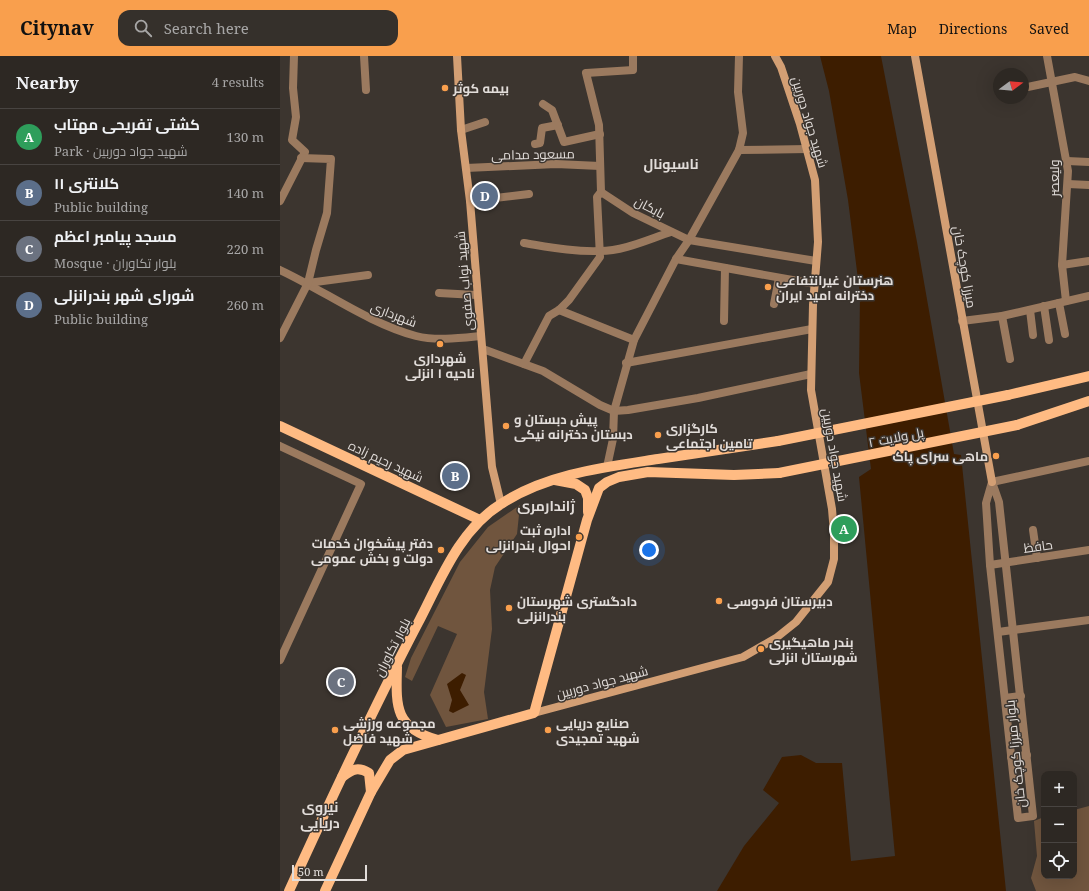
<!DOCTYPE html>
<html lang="en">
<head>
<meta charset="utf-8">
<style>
	body { margin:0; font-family:"Noto Serif",Cairo,serif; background:#35302b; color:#f1f3f6 }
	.controls { position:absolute; right:12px; bottom:12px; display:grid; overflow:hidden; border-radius:8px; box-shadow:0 4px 16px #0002 }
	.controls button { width:36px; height:36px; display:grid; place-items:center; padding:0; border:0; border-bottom:1px solid #484441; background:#2d2823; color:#f1f3f6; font:20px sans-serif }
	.compass { position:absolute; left:713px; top:12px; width:36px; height:36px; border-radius:50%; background:#2d2823; box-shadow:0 4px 16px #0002; rotate:74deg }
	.scale { position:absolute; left:12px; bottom:10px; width:75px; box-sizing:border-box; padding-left:4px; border:2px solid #e2ddda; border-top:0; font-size:11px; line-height:14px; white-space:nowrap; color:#e2ddda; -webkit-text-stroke:3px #3c352f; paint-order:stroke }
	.you { position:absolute; left:369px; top:494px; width:14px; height:14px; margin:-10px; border:3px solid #fff; border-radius:50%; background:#1a73e8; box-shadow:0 0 0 6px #1a73e833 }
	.badge { display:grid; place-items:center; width:26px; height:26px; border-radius:50%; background:#f99f4d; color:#fff; font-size:13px; font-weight:700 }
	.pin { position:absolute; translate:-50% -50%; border:2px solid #fff; box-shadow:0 1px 4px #0006 }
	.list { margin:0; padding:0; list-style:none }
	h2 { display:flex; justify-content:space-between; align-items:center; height:52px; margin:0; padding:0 16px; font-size:17px }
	h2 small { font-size:13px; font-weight:400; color:#a7a6a6 }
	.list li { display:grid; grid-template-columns:26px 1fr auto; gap:12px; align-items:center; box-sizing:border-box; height:56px; padding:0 16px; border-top:1px solid #484441 }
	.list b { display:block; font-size:15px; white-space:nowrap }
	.list p { margin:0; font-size:13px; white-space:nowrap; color:#a7a6a6 }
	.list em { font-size:13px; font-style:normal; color:#a7a6a6 }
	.icon { flex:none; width:22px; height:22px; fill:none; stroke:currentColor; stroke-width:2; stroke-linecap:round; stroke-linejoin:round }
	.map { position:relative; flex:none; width:809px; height:835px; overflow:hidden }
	header { display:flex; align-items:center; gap:24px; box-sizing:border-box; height:56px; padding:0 20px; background:#f99f4d; color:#111 }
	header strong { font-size:19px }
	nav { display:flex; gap:22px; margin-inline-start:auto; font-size:14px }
	.search { width:280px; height:36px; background:#35302b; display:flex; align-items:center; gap:10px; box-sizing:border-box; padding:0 14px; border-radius:12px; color:#a7a6a6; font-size:15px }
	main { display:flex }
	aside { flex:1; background:#2d2823 }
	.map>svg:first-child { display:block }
	.green { fill:#70553e }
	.water { fill:#3d1d00 }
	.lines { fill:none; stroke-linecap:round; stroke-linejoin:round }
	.minor { stroke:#9b7a5f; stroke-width:8 }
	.tertiary { stroke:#9b7a5f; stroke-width:8 }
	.secondary { stroke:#d39f74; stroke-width:8 }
	.primary { stroke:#ffbb83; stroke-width:10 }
	.primary-bridge { stroke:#ffbb83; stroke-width:10 }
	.poi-dot { fill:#f99f4d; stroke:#3c352f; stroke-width:1.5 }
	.labels { text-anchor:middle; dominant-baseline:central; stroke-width:3; stroke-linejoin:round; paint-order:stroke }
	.poi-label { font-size:13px; font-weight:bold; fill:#e2ddda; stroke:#3c352f; text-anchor:start }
	.street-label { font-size:13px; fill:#e2ddda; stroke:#3c352f }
	.neighbourhood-label { font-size:14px; font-weight:bold; fill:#e2ddda; stroke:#3c352f }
</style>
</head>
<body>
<header>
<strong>Citynav</strong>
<div class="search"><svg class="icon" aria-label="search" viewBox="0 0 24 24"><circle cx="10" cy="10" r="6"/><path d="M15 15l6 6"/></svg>Search here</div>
<nav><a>Map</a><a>Directions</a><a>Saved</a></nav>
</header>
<main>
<aside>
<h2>Nearby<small>4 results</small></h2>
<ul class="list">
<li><span class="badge" style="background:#2e9e5b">A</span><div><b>کشتی تفریحی مهتاب</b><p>Park · شهید جواد دوربین</p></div><em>130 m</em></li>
<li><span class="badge" style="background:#5c6f8a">B</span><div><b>کلانتری ۱۱</b><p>Public building</p></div><em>140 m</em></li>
<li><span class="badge" style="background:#6b7280">C</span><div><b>مسجد پیامبر اعظم</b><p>Mosque · بلوار تکاوران</p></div><em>220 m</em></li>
<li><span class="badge" style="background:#5c6f8a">D</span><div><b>شورای شهر بندرانزلی</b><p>Public building</p></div><em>260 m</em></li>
</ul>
</aside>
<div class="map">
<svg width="809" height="835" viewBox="0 0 809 835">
	<rect width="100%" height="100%" fill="#3c352f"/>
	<g class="green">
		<path d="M240,449L237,478L215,511L210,534L212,573L204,636L208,663L166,671L150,639L177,578L158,570L132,625L125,621L131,602L180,506L208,471Z"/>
		<path d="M809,750V835H756L751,822L757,800L754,765L764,761V820H794V754Z"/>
	</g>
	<g class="water">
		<path d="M540,0H601L637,186L674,398L681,399L726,835H437L464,790L499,747L483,734L502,701L521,699L536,707H562L571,805L615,800L579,421L591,413L579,317L580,239L568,144L549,35Z"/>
		<path d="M182,617L186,619L180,634L189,649L173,657L169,655L172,644L167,628Z"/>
	</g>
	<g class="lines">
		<g class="minor">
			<path d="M84,0L86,34"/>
			<path d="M767,0L788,115L782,209L786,245"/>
			<path d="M743,32L795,21L809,25"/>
			<path d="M263,48L272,54L284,86L320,78"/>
			<path d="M181,74L205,66"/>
			<path d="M255,88L260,87L262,72L278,69"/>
			<path d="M459,94L528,93"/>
			<path d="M787,105L809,106"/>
			<path d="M186,112L276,108L320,110"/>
			<path d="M788,128L809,129"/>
			<path d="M321,136L353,157L409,184L536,205"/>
			<path d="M0,145L25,96L12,84L16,61L13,32L14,0"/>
			<path d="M190,145L249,138"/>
			<path d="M244,187C269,191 294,196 320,195C344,195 369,183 391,176"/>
			<path d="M396,203L535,228"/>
			<path d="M782,209L809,205"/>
			<path d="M0,214C45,235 88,267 136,280C156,285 180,282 200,280"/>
			<path d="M28,227L88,219"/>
			<path d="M159,237L196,239"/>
			<path d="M779,247L785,278"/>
			<path d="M494,248L499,222"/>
			<path d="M764,250L769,284"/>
			<path d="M279,254L354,284"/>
			<path d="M750,254L753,279"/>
			<path d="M722,260L730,303"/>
			<path d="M444,265L445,212"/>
			<path d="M0,282L28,227L36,194L47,157L51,103L21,102"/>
			<path d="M203,293L263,315L320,349L334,355L348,354L418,342L531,318"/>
			<path d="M346,307L532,273"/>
			<path d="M244,308L269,260L279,254L289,244L320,201L317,141L321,136L319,69L306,17L353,14V0"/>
			<path d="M0,390L81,428L0,604"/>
			<path d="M753,474L757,502"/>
			<path d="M733,574L809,564"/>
		</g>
		<g class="tertiary">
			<path d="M682,265L722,260L809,240"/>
			<path d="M327,411L333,383L334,355L354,284L396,203L409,184L459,94L463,77L458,36L459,0"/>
			<path d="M712,426L719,446L753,760L738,762L710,509L706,447Z"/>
			<path d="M712,426L809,405"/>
			<path d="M710,509L809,494"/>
			<path d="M718,576L733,574"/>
			<path d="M725,642L741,640"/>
			<path d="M731,701L747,699"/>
		</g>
		<g class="secondary">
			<path d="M177,0L181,74L190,145L212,411L221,448"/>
			<path d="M635,0L712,426"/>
			<path d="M254,657L463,601L496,582L516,566L548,526L554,503V477L552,453L531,334L533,249L538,186L535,124L520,68L501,11L495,0"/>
		</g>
		<g class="primary">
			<path d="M728,339L809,320"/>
			<path d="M737,369L809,345"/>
			<path d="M0,370L200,464"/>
			<path d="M275,424L296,428L305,434L308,442V456"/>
			<path d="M117,611C116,650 114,672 158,684"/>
			<path d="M62,721C72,714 77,710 89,717L91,736"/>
			<path d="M9,835C50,745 92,655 138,567C160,525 179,474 221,448C266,418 326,411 378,403C418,397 458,391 498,385"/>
			<path d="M45,835L91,736L110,704L123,694L254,657L307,464L319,432L327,426L339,421L368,416L454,419L499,417"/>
		</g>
		<g class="primary-bridge">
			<path d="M498,385L728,339"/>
			<path d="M499,417L737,369"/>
		</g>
	</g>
	<g class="poi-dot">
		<circle cx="165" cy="32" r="4"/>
		<circle cx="488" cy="231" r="4"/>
		<circle cx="160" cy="288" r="4"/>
		<circle cx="226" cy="370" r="4"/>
		<circle cx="378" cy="379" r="4"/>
		<circle cx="716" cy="400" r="4"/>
		<circle cx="299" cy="481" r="4"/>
		<circle cx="161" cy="494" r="4"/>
		<circle cx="439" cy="545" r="4"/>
		<circle cx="229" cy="552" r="4"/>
		<circle cx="481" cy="593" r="4"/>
		<circle cx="55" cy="674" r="4"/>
		<circle cx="268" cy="674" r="4"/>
	</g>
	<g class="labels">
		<g class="poi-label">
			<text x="173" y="32">بیمه کوثر</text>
			<text x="496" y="224">هنرستان غیرانتفاعی<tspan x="496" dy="15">دخترانه امید ایران</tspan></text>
			<text x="160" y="302" text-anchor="middle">شهرداری<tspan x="160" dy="15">ناحیه ۱ انزلی</tspan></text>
			<text x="234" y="363">پیش دبستان و<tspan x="234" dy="15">دبستان دخترانه نیکی</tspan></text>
			<text x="386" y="372">کارگزاری<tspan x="386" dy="15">تامین اجتماعی</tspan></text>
			<text x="708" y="400" text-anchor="end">ماهی سرای پاک</text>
			<text x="291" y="474" text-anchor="end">اداره ثبت<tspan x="291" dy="15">احوال بندرانزلی</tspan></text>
			<text x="153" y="487" text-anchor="end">دفتر پیشخوان خدمات<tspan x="153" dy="15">دولت و بخش عمومی</tspan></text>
			<text x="237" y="545">دادگستری شهرستان<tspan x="237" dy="15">بندرانزلی</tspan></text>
			<text x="447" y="545">دبیرستان فردوسی</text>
			<text x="489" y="586">بندر ماهیگیری<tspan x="489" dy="15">شهرستان انزلی</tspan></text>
			<text x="63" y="667">مجموعه ورزشی<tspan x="63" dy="15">شهید فاضل</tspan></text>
			<text x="276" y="667">صنایع دریایی<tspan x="276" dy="15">شهید تمجیدی</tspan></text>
		</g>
		<g class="street-label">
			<text transform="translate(530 66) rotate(73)">شهید جواد دوربین</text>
			<text transform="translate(253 98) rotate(-1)">مسعود مدامی</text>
			<text transform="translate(774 122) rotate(-90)">ولیعصر</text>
			<text transform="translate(370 151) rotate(28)">بابکان</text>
			<text transform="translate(685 211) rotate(80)">میرزا کوچک خان</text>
			<text transform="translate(184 225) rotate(-95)">شهید نواب صفوی</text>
			<text transform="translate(114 258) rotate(21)">شهرداری</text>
			<text transform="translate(616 381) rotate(-11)">پل ولایت ۲</text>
			<text transform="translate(555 399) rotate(80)">شهید جواد دوربین</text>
			<text transform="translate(106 405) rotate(25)">شهید رحیم زاده</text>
			<text transform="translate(758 490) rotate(-8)">حافظ</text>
			<text transform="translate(112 591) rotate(-63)">بلوار تکاوران</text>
			<text transform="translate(322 626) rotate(-15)">شهید جواد دوربین</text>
			<text transform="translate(735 698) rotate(-96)">بلوار میرزا کوچک خان</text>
		</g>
		<g class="neighbourhood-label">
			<text x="391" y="107">ناسیونال</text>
			<text x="266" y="449">ژاندارمری</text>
			<text x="40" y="750">نیروی<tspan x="40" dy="16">دریایی</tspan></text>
		</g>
	</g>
</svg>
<div class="controls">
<button>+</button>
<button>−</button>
<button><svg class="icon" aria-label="locate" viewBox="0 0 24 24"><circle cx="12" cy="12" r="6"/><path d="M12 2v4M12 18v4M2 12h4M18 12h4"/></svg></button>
</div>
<svg class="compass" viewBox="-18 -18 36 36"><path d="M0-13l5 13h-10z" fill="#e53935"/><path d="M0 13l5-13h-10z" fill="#a7a6a6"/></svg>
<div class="scale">50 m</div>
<div class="you"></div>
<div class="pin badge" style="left:564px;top:473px;background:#2e9e5b">A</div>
<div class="pin badge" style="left:175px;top:420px;background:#5c6f8a">B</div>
<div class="pin badge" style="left:61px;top:626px;background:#6b7280">C</div>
<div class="pin badge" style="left:205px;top:140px;background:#5c6f8a">D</div>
</div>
</main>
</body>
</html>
